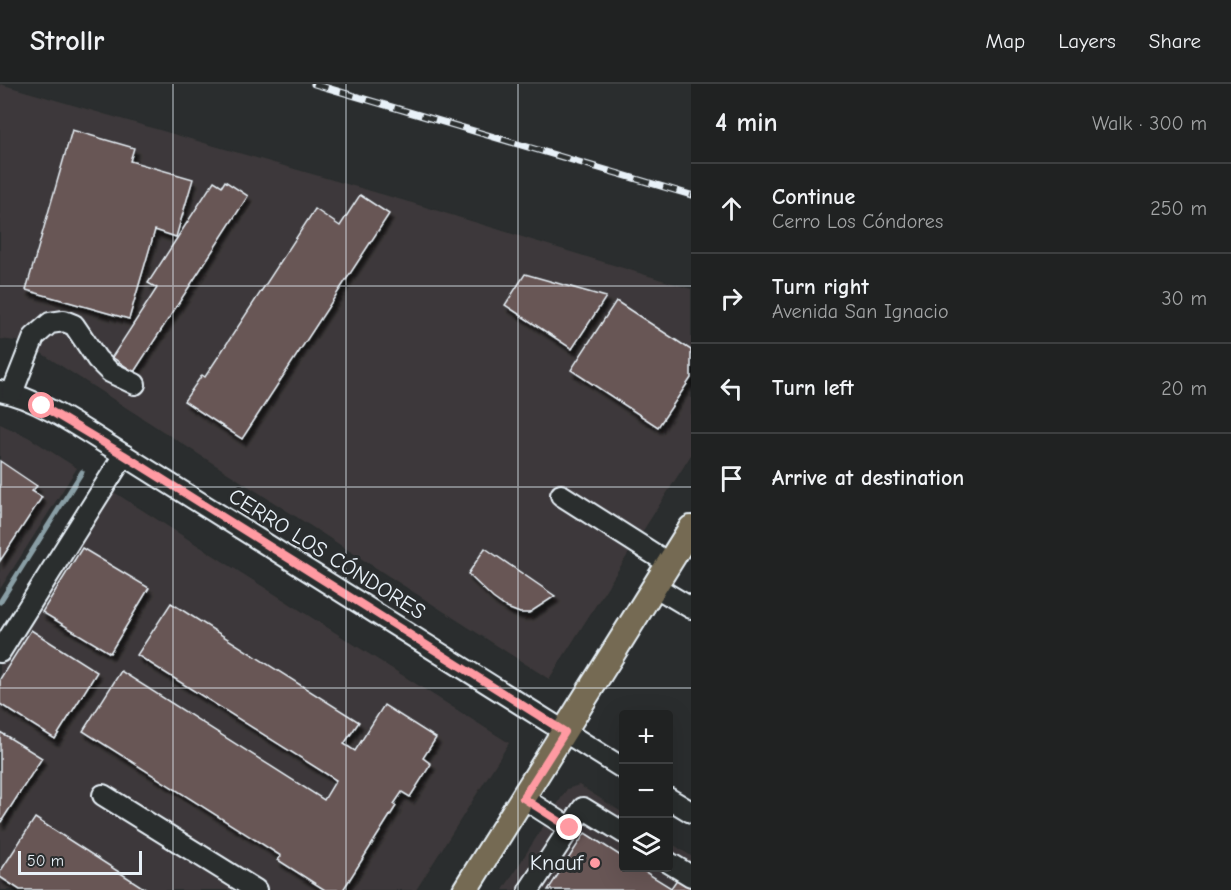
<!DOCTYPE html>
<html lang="en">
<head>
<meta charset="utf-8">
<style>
	body { margin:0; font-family:"Comic Neue",sans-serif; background:#282a2a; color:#f1f3f6 }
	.controls { position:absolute; right:18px; bottom:18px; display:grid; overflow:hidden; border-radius:6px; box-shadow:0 6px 24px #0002 }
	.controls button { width:54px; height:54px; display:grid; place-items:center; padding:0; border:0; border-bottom:2px solid #3d3f40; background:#202222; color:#f1f3f6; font:30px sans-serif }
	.scale { position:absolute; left:18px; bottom:15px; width:124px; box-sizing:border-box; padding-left:6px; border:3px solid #e8f1f8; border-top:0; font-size:16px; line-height:21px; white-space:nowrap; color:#e8f1f8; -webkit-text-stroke:4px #2a2d2e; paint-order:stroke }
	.stop { position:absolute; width:18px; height:18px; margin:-14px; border:4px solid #ff9aa2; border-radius:50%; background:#fff }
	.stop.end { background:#ff9aa2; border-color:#fff; box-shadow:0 2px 6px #0008 }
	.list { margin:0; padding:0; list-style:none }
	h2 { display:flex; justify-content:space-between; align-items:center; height:78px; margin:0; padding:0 24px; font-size:26px }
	h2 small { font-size:20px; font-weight:400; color:#a2a4a5 }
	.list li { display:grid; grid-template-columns:39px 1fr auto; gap:18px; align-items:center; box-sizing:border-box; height:90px; padding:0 24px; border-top:2px solid #3d3f40 }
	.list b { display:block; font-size:22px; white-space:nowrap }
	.list p { margin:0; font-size:20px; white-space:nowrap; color:#a2a4a5 }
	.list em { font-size:20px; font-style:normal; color:#a2a4a5 }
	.icon { flex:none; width:33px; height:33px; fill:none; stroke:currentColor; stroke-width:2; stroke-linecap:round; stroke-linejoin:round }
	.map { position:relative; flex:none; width:691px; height:806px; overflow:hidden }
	header { display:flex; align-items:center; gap:36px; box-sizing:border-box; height:84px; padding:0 30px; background:#202222; border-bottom:2px solid #3d3f40 }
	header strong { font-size:28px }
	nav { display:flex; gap:33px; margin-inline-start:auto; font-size:21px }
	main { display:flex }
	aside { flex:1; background:#202222 }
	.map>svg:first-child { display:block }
	.built { fill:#3d393a }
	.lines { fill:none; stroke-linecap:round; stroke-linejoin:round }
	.stream { stroke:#899ea5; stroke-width:5 }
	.building { fill:#685655; stroke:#e8f1f8; stroke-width:1.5; filter:url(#shadow) }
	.minor-casing { stroke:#e8f1f8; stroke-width:24 }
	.major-casing { stroke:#e8f1f8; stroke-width:28 }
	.minor { stroke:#2a2d2e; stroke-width:20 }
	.major { stroke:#746b52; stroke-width:24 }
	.rail-casing { stroke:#e8f1f8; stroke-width:7 }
	.rail { stroke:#2a2d2e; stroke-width:4.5; stroke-dasharray:14; stroke-linecap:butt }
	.route { stroke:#ff9aa2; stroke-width:8 }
	.grid { fill:none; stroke:#e8f1f8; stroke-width:1.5; stroke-opacity:0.55 }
	.poi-dot { fill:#ff9aa2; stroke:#2a2d2e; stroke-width:2 }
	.labels { text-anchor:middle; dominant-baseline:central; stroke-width:6; stroke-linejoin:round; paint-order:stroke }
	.street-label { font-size:22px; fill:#e8f1f8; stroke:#2a2d2e }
	.poi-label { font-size:22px; fill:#e8f1f8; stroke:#2a2d2e; text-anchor:end }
</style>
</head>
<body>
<header>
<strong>Strollr</strong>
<nav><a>Map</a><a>Layers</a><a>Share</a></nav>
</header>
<main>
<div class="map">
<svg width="691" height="806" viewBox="0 0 691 806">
	<defs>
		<filter id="shadow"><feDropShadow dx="3.5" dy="6" stdDeviation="1.5" flood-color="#0009"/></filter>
	</defs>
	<rect width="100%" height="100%" fill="#2a2d2e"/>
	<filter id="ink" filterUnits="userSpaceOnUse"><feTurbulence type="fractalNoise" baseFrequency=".0167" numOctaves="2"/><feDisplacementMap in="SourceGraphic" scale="12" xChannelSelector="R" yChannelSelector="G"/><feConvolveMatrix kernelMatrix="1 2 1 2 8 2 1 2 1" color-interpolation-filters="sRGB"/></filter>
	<g filter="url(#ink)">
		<g class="built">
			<path d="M0,0L412,119L691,205V371L549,595L24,258L0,255Z"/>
			<path d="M0,340L28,353L77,384L0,505Z"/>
			<path d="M98,398L509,659L416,806H0V551Z"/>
			<path d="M579,701L623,729L624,784H668L669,758L691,772V806H503L567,705Z"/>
		</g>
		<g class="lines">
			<path class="stream" d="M0,518L82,388"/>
		</g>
		<g class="building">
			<path d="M72,46L134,64L130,77L193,95L176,153L155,146L129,235L26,206Z"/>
			<path d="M214,97L222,102L225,97L248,112L134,288L112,273L157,204L148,199Z"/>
			<path d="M360,111L389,130L242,355L184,317L202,291L205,293L315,125L340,142Z"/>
			<path d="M525,190L606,213L572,265L505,221Z"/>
			<path d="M616,217L691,266V294L658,343L571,286Z"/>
			<path d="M0,377L37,402L32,407L42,413L0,477Z"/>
			<path d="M82,464L149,504L110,569L42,528Z"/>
			<path d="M485,464L555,512L529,529H520L507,524L493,514L468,490Z"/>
			<path d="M171,519L359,638L344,660L355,667L384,621L436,654L423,674L431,680L410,713L402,708L394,720L396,722L343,806H325L278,776L281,772L83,647L121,587L324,716L336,696L137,571Z"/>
			<path d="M31,546L97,588L55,655L0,620V595Z"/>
			<path d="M0,648L42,674L1,738H0Z"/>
			<path d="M35,734L147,806H20L0,793V788Z"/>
			<path d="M585,749L624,774V784H639L671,804L680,791L691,799V806H548Z"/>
		</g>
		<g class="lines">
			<defs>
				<g id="minor">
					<path d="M0,307C41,315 88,349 124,371L624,685"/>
					<path d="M12,309L34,253L50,239L64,237L74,241L97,275L110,288L135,300"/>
					<path d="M561,411L668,479"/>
					<path d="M654,502L691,524"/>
					<path d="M0,568L124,371"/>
					<path d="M103,711L256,806"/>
					<path d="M523,714L570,744"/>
					<path d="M668,714L691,728"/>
					<path d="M668,778L691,792"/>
					<path d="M529,806L583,724L624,749"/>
				</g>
				<path id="major" d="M465,806L691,444"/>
			</defs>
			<use href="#minor" class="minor-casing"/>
			<use href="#major" class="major-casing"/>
			<use href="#minor" class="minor"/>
			<use href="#major" class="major"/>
			<defs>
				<path id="rail" d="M314,0L691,111"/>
			</defs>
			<use href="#rail" class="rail-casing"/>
			<use href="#rail" class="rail"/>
		</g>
	</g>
	<g class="lines" filter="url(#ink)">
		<path class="route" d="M42,322L124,371L565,648L523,714L570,744"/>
	</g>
	<path class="grid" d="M173,0V806M346,0V806M518,0V806M0,202H691M0,403H691M0,604H691"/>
	<circle class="poi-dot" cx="595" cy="779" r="6"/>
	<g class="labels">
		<g class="street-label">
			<text transform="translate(327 470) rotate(32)">CERRO LOS CÓNDORES</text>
		</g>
		<g class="poi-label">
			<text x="583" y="779">Knauf</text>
		</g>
	</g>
</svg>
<div class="controls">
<button>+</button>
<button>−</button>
<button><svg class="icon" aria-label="layers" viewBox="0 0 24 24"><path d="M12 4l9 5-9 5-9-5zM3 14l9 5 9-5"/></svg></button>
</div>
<div class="scale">50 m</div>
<div class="stop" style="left:42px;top:322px"></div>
<div class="stop end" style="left:570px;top:744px"></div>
</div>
<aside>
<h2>4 min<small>Walk · 300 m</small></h2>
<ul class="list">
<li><svg class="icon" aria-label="ahead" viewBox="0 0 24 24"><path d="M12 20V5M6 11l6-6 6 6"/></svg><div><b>Continue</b><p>Cerro Los Cóndores</p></div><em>250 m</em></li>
<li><svg class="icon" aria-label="right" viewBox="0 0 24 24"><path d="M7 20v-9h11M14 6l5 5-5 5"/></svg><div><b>Turn right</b><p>Avenida San Ignacio</p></div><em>30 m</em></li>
<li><svg class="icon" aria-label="left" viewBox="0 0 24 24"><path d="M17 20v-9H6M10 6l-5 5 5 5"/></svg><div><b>Turn left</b></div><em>20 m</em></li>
<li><svg class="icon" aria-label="arrive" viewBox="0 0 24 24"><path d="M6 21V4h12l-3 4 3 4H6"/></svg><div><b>Arrive at destination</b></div></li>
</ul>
</aside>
</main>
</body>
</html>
